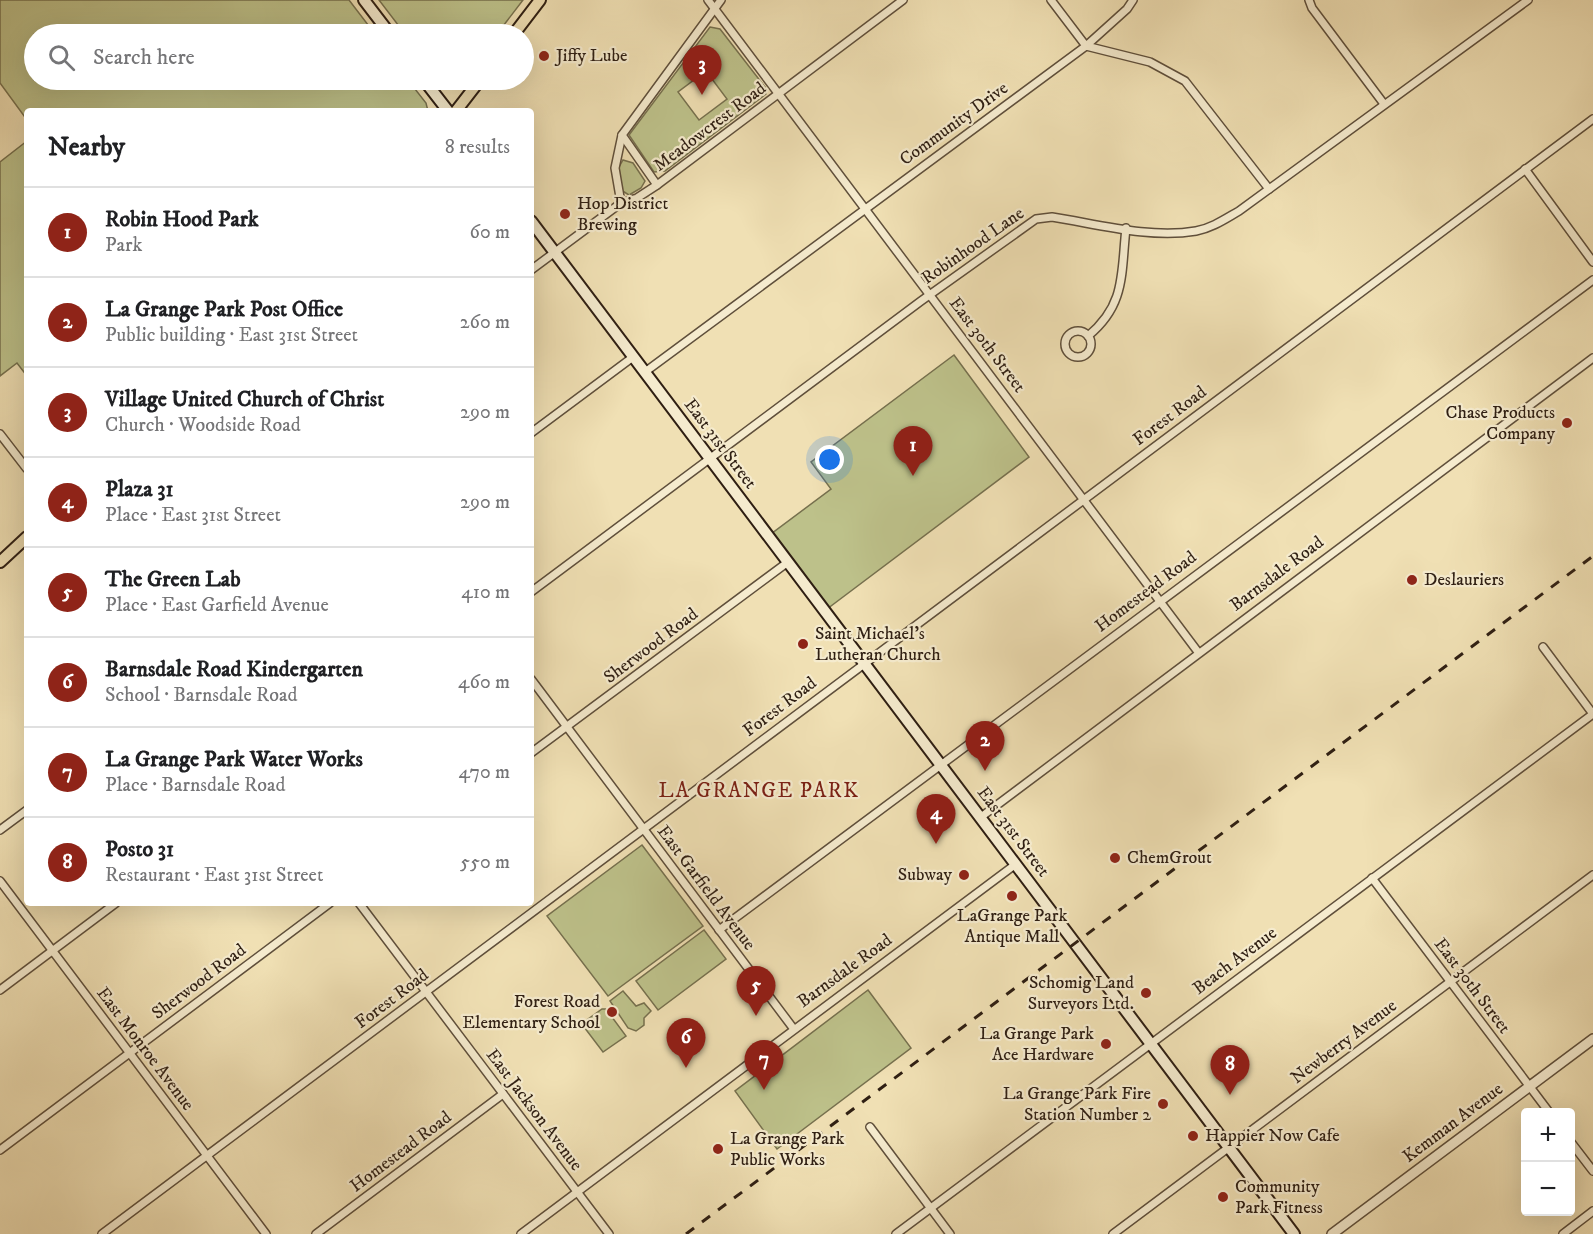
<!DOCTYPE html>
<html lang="en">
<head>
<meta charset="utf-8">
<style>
	body { margin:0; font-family:"IM FELL DW Pica",serif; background:#f6f6f6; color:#202124 }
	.controls { position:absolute; right:18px; bottom:18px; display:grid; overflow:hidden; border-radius:6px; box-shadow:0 6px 24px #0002 }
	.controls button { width:54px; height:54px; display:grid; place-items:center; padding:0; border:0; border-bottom:2px solid #e0e0e0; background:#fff; color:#202124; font:30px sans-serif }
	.you { position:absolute; left:830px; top:460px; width:21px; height:21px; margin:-15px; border:4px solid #fff; border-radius:50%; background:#1a73e8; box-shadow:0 0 0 9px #1a73e833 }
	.badge { display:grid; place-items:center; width:39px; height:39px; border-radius:50%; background:#8f2418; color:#fff; font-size:20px; font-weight:700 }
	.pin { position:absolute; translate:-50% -50px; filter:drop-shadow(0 2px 3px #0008) }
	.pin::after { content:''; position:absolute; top:32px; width:21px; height:18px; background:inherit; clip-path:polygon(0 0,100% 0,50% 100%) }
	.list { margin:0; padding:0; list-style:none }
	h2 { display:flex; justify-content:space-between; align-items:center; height:78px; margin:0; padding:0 24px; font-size:26px }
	h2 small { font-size:20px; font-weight:400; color:#757577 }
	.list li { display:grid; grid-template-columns:39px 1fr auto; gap:18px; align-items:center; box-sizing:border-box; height:90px; padding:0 24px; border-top:2px solid #e0e0e0 }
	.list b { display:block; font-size:22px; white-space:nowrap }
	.list p { margin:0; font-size:20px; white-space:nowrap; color:#757577 }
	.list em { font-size:20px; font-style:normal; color:#757577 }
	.icon { flex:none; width:33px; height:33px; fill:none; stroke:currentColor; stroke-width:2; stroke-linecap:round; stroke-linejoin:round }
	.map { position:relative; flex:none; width:1593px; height:1234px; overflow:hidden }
	.search { position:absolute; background:#fff; box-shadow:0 6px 24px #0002; left:24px; top:24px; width:510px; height:66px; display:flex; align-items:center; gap:15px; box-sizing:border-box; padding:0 21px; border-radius:33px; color:#757577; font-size:22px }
	.panel { position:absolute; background:#fff; box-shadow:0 6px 24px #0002; left:24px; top:108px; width:510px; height:798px; border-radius:6px }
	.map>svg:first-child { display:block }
	.green { fill:#bdc18a; stroke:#76704e; stroke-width:1.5; fill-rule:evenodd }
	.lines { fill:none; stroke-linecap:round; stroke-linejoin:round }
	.minor-casing { stroke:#5f4f3b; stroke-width:10 }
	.tertiary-casing { stroke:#5f4f3b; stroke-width:12 }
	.secondary-casing { stroke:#2f1f13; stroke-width:14 }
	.primary-casing { stroke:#2f1f13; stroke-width:14 }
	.minor { stroke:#f5ebce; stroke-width:7 }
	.tertiary { stroke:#f5ebce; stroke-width:9 }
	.secondary { stroke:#f5ebce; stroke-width:10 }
	.primary { stroke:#f0e0b4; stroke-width:10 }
	.rail { stroke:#2f1f13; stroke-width:3; stroke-dasharray:10 10; stroke-linecap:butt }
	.poi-dot { fill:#8f2418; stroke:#f5ebce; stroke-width:2 }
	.labels { text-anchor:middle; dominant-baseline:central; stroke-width:4.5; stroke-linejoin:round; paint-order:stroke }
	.poi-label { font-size:18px; fill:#2f1f13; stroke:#f5ebce; text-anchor:start }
	.street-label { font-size:18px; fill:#2f1f13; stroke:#f5ebce }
	.quarter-label { font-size:21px; letter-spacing:1.5px; fill:#7a1f14; stroke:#f5ebce }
</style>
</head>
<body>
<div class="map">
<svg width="1593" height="1234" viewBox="0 0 1593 1234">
	<rect width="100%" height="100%" fill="#f0e0b4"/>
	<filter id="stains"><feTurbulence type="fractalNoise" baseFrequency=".00333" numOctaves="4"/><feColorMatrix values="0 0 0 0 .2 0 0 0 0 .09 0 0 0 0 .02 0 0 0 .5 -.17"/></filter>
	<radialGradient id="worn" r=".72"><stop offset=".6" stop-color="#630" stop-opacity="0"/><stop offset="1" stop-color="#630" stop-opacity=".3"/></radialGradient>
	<g class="green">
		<path d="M0,0H349L375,34H34V80H408L426,103L428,111H27V120L0,83Z"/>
		<path d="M379,0H523L497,34H405Z"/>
		<path d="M710,27L720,29L765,87L766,94L665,171L654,172L629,135ZM706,71L727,99L699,120L678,92Z"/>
		<path d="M27,141V376L17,363L0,376V162Z"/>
		<path d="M623,160L633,163L645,181L641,188L629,195L621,190L619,167Z"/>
		<path d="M954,355L1029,457L827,609L771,534L831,489L811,462Z"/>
		<path d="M642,845L703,926L608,996L547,916Z"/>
		<path d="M704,930L726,959L658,1010L636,981Z"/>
		<path d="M868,990L911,1048L777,1149L735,1091Z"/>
		<path d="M623,991L636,1006L644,1003L651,1011L644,1018V1025L636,1031L628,1028L610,1001Z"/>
		<path d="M602,1009H606L626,1036L603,1052L584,1027V1022Z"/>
	</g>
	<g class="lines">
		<defs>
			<g id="minor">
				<path d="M708,0L1198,652"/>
				<path d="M1051,0L1086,46L1127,9L1133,0"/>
				<path d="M1309,0L1312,8L1384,104"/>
				<path d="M622,135L657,185"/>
				<path d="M1525,169L1593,262"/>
				<path d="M621,203L615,168L622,135L721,0"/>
				<path d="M531,270L621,203L637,198L657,185L903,0"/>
				<circle cx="1078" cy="344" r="13"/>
				<path d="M1088,336C1126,305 1121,273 1126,228"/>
				<path d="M645,372L1086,46L1150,62L1185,81L1269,189"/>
				<path d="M531,433L633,357"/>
				<path d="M0,434L27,469"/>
				<path d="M531,592L921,301L1036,219L1052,217C1097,224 1150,239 1196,231C1212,228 1225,219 1239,211L1528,0"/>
				<path d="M1543,647L1593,714"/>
				<path d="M531,679L793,1028"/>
				<path d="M531,753L788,562"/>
				<path d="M981,817L1593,358"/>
				<path d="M0,830L27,810"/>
				<path d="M1372,878L1549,1112"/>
				<path d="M0,881L266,1234"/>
				<path d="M359,903L609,1234"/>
				<path d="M719,930L1593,280"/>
				<path d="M0,990L116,903"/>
				<path d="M870,1127L950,1234"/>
				<path d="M1570,1141L1593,1171"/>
				<path d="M0,1150L330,903"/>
				<path d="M102,1234L1593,119"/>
				<path d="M316,1234L503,1094"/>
				<path d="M521,1234L1016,864"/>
				<path d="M896,1234L1593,714"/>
				<path d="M1113,1234L1593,875"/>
				<path d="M1563,1234L1593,1211"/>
			</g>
			<path id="tertiary" d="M1332,1234L1593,1039"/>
			<g id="secondary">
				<path d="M364,0L390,34"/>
				<path d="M424,80L448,111"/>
				<path d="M531,221L1294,1234"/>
			</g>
			<g id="primary">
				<path d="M514,34L540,0"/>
				<path d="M456,111L480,80"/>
				<path d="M0,562L27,537"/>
			</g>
		</defs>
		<use href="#minor" class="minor-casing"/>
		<use href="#tertiary" class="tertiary-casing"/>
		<use href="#secondary" class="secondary-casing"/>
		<use href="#primary" class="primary-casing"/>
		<use href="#minor" class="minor"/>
		<use href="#tertiary" class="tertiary"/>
		<use href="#secondary" class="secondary"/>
		<use href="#primary" class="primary"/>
		<path class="rail" d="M686,1234L1593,556"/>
	</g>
	<g class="poi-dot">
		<circle cx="544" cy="56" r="6"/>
		<circle cx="565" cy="214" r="6"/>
		<circle cx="1567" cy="423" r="6"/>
		<circle cx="1412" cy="580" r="6"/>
		<circle cx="803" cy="644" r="6"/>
		<circle cx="1115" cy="858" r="6"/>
		<circle cx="964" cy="875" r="6"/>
		<circle cx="1012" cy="896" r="6"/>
		<circle cx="1146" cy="993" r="6"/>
		<circle cx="612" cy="1012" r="6"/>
		<circle cx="1106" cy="1044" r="6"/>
		<circle cx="1163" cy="1104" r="6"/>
		<circle cx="1193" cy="1136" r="6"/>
		<circle cx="718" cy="1149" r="6"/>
		<circle cx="1223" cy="1197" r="6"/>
	</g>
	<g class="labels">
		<g class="poi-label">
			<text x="556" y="56">Jiffy Lube</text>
			<text x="577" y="204">Hop District<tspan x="577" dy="21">Brewing</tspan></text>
			<text x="1555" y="413" text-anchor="end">Chase Products<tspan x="1555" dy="21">Company</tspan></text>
			<text x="1424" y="580">Deslauriers</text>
			<text x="815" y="634">Saint Michael's<tspan x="815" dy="21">Lutheran Church</tspan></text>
			<text x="1127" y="858">ChemGrout</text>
			<text x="952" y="875" text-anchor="end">Subway</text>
			<text x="1012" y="916" text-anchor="middle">LaGrange Park<tspan x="1012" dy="21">Antique Mall</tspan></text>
			<text x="1134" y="983" text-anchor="end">Schomig Land<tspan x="1134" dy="21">Surveyors Ltd.</tspan></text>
			<text x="600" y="1002" text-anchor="end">Forest Road<tspan x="600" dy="21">Elementary School</tspan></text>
			<text x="1094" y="1034" text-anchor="end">La Grange Park<tspan x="1094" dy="21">Ace Hardware</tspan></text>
			<text x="1151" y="1094" text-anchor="end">La Grange Park Fire<tspan x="1151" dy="21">Station Number 2</tspan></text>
			<text x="1205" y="1136">Happier Now Cafe</text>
			<text x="730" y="1139">La Grange Park<tspan x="730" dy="21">Public Works</tspan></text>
			<text x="1235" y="1187">Community<tspan x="1235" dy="21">Park Fitness</tspan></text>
		</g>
		<g class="street-label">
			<text transform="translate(954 124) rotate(-36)">Community Drive</text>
			<text transform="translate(710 127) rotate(-37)">Meadowcrest Road</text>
			<text transform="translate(973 246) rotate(-35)">Robinhood Lane</text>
			<text transform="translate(987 345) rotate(53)">East 30th Street</text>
			<text transform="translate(1170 416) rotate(-37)">Forest Road</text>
			<text transform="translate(720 444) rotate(53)">East 31st Street</text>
			<text transform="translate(1277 574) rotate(-37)">Barnsdale Road</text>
			<text transform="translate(1146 592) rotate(-37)">Homestead Road</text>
			<text transform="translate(651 646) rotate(-37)">Sherwood Road</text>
			<text transform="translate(780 707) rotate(-37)">Forest Road</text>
			<text transform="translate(1013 832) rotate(53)">East 31st Street</text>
			<text transform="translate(706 888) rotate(53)">East Garfield Avenue</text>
			<text transform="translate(1235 961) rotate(-37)">Beach Avenue</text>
			<text transform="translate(845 971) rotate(-36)">Barnsdale Road</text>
			<text transform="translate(199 982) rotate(-37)">Sherwood Road</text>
			<text transform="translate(1472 986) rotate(53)">East 30th Street</text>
			<text transform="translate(392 999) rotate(-37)">Forest Road</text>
			<text transform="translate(1344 1042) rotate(-37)">Newberry Avenue</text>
			<text transform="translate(145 1049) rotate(53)">East Monroe Avenue</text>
			<text transform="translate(534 1110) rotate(53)">East Jackson Avenue</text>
			<text transform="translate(1453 1123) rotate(-37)">Kemman Avenue</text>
			<text transform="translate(401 1152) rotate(-37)">Homestead Road</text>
		</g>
		<g class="quarter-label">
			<text x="759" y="791">LA GRANGE PARK</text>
		</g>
	</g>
	<rect width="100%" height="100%" filter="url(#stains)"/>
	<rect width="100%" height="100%" fill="url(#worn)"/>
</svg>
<div class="controls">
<button>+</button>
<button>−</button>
</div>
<div class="you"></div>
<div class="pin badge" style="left:913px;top:476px">1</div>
<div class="pin badge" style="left:985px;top:771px">2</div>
<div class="pin badge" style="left:702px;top:95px">3</div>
<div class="pin badge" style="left:936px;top:844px">4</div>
<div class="pin badge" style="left:756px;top:1016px">5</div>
<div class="pin badge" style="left:686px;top:1068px">6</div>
<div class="pin badge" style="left:764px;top:1090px">7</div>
<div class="pin badge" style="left:1230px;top:1095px">8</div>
<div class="search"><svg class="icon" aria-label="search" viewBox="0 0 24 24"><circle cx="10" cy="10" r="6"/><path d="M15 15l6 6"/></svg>Search here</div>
<section class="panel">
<h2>Nearby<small>8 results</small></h2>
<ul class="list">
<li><span class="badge">1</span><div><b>Robin Hood Park</b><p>Park</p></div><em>60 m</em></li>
<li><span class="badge">2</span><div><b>La Grange Park Post Office</b><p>Public building · East 31st Street</p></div><em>260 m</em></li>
<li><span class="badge">3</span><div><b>Village United Church of Christ</b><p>Church · Woodside Road</p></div><em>290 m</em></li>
<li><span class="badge">4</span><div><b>Plaza 31</b><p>Place · East 31st Street</p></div><em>290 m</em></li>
<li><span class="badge">5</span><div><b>The Green Lab</b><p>Place · East Garfield Avenue</p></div><em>410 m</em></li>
<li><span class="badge">6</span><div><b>Barnsdale Road Kindergarten</b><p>School · Barnsdale Road</p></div><em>460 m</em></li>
<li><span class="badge">7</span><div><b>La Grange Park Water Works</b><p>Place · Barnsdale Road</p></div><em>470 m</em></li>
<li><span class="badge">8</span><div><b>Posto 31</b><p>Restaurant · East 31st Street</p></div><em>550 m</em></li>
</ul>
</section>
</div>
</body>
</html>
